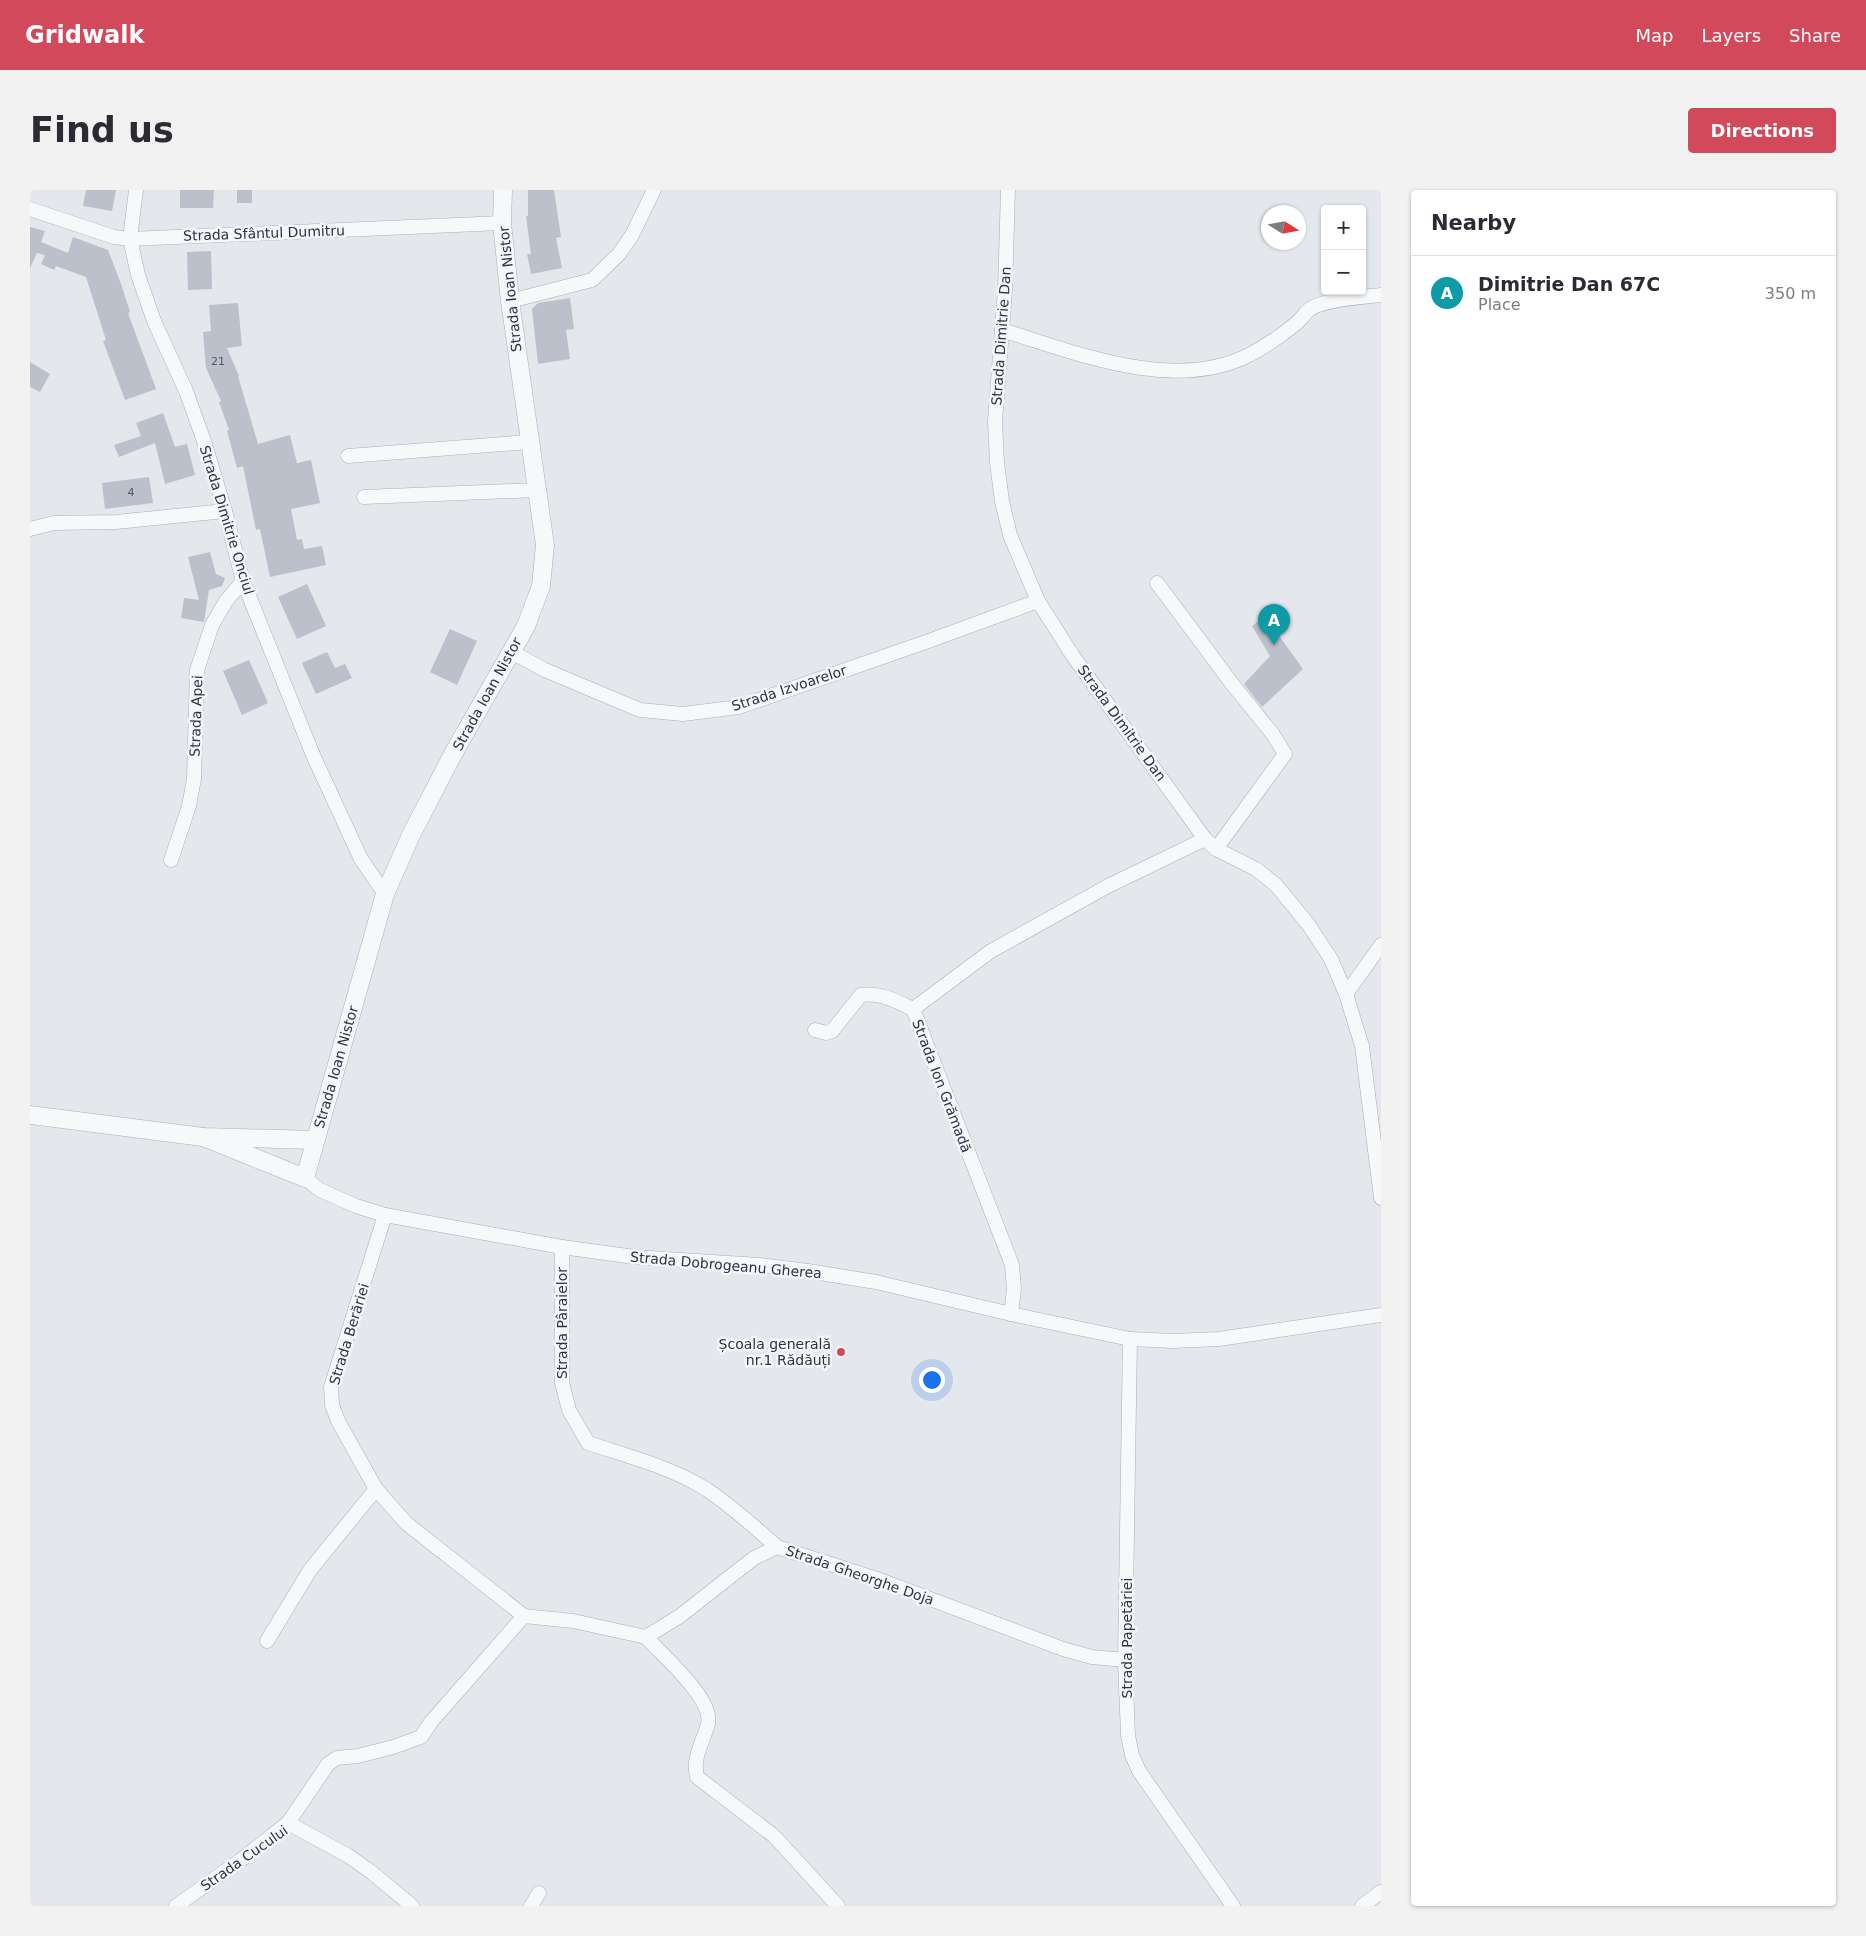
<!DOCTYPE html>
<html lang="en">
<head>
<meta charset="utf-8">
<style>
	body { margin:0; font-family:"DejaVu Sans",sans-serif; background:#f2f2f3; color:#2b2b33 }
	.controls { position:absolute; right:15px; top:15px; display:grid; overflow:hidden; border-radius:5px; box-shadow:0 1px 4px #0004 }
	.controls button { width:45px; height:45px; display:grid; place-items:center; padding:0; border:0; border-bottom:1px solid #e1e1e2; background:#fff; color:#2b2b33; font:25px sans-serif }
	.compass { position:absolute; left:1231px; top:15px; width:45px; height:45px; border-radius:50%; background:#fff; box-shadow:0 1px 4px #0004; rotate:101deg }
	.you { position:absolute; left:901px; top:1189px; width:18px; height:18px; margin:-12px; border:4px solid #fff; border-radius:50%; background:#1a73e8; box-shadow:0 0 0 8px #1a73e833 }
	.badge { display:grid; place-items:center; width:32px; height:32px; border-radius:50%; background:#d1495b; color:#fff; font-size:16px; font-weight:700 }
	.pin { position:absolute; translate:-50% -41px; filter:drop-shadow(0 1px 2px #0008) }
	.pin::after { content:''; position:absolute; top:26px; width:18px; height:15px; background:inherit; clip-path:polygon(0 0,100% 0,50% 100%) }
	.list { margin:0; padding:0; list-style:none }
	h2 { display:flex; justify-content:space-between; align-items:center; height:65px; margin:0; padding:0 20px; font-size:21px }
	h2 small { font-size:16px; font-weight:400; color:#7c7c81 }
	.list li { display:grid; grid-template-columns:32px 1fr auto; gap:15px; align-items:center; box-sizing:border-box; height:75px; padding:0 20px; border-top:1px solid #e1e1e2 }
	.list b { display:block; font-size:19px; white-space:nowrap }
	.list p { margin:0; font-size:16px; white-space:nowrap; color:#7c7c81 }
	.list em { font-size:16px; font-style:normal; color:#7c7c81 }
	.map { position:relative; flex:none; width:1351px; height:1716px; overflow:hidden; border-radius:5px }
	header { display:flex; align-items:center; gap:30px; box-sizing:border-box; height:70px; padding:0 25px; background:#d1495b; color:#fff }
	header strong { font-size:24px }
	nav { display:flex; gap:28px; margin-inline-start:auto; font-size:18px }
	.intro { display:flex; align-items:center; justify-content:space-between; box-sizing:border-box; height:120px; padding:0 30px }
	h1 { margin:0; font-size:35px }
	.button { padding:12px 22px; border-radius:5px; background:#d1495b; color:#fff; font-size:18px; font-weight:700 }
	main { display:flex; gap:30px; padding:0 30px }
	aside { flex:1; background:#fff; border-radius:5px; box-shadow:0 1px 4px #0004 }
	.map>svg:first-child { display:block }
	.building { fill:#bbc0ca }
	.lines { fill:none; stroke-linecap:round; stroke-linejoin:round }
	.minor-casing { stroke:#a9aeb7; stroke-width:15 }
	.tertiary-casing { stroke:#a9aeb7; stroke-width:19 }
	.minor { stroke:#f7f8fa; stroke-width:14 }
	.tertiary { stroke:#f7f8fa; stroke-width:18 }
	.poi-dot { fill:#d1495b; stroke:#f4f6f9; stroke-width:2 }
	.labels { text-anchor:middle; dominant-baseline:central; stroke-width:5; stroke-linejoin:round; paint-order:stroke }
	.number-label { font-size:11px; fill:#4f5766 }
	.street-label { font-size:14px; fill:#2b3445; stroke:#f4f6f9 }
	.poi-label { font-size:14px; fill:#2b3445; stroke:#f4f6f9; text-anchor:end }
</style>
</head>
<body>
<header>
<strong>Gridwalk</strong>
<nav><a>Map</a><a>Layers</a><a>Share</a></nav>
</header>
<div class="intro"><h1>Find us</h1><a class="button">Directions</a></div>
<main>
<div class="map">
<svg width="1351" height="1716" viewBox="0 0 1351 1716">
	<rect width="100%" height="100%" fill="#e4e7ec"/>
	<g class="building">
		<path d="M56,0H86L82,21L53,16Z"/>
		<path d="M150,0H184L183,18H150Z"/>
		<rect x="207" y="0" width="15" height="13"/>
		<path d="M498,0H524L531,47L526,48L532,78L501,84L497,64H501L496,26H498Z"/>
		<path d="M0,37L15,41L11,52L38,63L43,47L78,60L91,94L100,122L98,123L126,199L95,210L73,151L76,150L56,87L26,76L24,80L11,74L15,65L7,63L0,78Z"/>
		<path d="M181,61L182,99L158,100L157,62Z"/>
		<path d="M540,108L544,139L536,140L540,169L508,174L502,119L508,113Z"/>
		<path d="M208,113L212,156L197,158L209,186H208L228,254L260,245L267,273L281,270L290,313L261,319L267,350L272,349L274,359L292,356L296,375L240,387L230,339L226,340L213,276L207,278L197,241L199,240L189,212L191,211L176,178L173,142L181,141L179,115Z"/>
		<path d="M0,172L20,184L10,202L0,197Z"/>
		<path d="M133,223L145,257L157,254L165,285L135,294L125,253L89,267L84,255L111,246L106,233Z"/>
		<path d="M119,287L123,313L75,319L72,293Z"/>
		<path d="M180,362L186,384L195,388L192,396L179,400L174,432L151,428L154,408L169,410L158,367Z"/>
		<path d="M277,394L296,436L267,449L248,407Z"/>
		<path d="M1235,426L1273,479L1232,517L1214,494L1240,466L1222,436Z"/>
		<path d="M420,439L447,451L427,495L400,482Z"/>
		<path d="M297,462L305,478L315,474L322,488L286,504L272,473Z"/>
		<path d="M219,470L238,513L212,525L193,481Z"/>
	</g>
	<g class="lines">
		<defs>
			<g id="minor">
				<path d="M106,0L100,49L108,85L124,131L156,201L174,251L195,321L213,391L283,565L331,669L355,704"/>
				<path d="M978,0L975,100L965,231L967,273L972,311L980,345L1008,411L1043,466L1175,649L1186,659L1226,679L1246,695L1278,734L1301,769L1316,804L1332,856L1351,1008"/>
				<path d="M0,19L84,47L100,49L472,33"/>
				<path d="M480,111L562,90L589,64L602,45L624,0"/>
				<path d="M972,140C1047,163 1144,203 1219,165C1234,157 1251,146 1264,135C1270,131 1274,124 1280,119C1295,109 1333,107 1351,105"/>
				<path d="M318,266L499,252"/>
				<path d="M334,307L507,300"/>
				<path d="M0,339L24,333L86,332L195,321"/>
				<path d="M1127,393L1203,495L1242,543L1255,564L1186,659"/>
				<path d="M480,461L515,480L610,520L653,524L709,517L893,453L1008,411"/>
				<path d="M141,670L159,616L164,589L167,480L182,435L196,411L213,391"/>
				<path d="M1316,804L1351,755"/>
				<path d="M785,840L796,843L802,841L831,805C850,802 866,811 883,819"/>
				<path d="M275,988L290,1000L326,1016L355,1025L532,1057L605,1067L729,1075L778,1081L846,1092L981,1124L1100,1149L1143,1151L1189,1149L1351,1125"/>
				<path d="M355,1025L301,1197L302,1215L308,1231L346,1299L376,1333L494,1426"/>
				<path d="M532,1057V1193L539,1220L558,1253C597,1266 641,1277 676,1299C701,1316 725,1337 747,1357"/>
				<path d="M981,1124L984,1099L982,1075L883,819L961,761L1078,696L1175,649"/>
				<path d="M1100,1149L1095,1470L1098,1545L1102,1565L1109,1581L1203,1716"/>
				<path d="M616,1447C632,1465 684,1509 678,1534C673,1552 662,1568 667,1587L744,1646L808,1716"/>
				<path d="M237,1451L280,1380L346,1299"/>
				<path d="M258,1633L298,1574L307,1568L328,1566L363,1557L391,1547L401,1532L494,1426L543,1431L616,1447L650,1426L724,1368L747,1357L850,1390L1033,1459L1062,1467L1095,1470"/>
				<path d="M146,1716L211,1670L258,1633L317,1665L340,1681L382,1716"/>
				<path d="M501,1716L509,1703"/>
				<path d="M1332,1716L1351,1702"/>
			</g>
			<g id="tertiary">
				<path d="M0,925L173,947L285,950"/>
				<path d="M173,947L275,988L355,704L381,645L423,564L496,436L511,396L515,355L480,111L472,33L473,0"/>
			</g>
		</defs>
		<use href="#minor" class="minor-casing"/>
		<use href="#tertiary" class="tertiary-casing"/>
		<use href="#minor" class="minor"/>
		<use href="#tertiary" class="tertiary"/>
	</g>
	<circle class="poi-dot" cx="811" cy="1162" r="5"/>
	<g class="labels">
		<g class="number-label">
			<text x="188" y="171">21</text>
			<text x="101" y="302">4</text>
		</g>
		<g class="street-label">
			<text transform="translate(234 43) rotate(-2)">Strada Sfântul Dumitru</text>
			<text transform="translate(480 99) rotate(-96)">Strada Ioan Nistor</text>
			<text transform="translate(971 146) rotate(-86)">Strada Dimitrie Dan</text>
			<text transform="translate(197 330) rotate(73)">Strada Dimitrie Onciul</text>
			<text transform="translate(759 498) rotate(-18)">Strada Izvoarelor</text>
			<text transform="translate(457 504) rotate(-61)">Strada Ioan Nistor</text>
			<text transform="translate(166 526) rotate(-88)">Strada Apei</text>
			<text transform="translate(1092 533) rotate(54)">Strada Dimitrie Dan</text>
			<text transform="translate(306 877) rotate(-74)">Strada Ioan Nistor</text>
			<text transform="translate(912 896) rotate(69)">Strada Ion Grămadă</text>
			<text transform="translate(696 1075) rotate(5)">Strada Dobrogeanu Gherea</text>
			<text transform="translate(532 1133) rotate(-90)">Strada Pâraielor</text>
			<text transform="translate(319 1144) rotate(-73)">Strada Berăriei</text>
			<text transform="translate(830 1385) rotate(19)">Strada Gheorghe Doja</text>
			<text transform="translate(1097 1448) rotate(-90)">Strada Papetăriei</text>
			<text transform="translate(214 1668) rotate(-35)">Strada Cucului</text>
		</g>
		<g class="poi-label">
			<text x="801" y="1154">Școala generală<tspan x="801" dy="16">nr.1 Rădăuți</tspan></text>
		</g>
	</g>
</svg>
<div class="controls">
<button>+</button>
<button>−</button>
</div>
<svg class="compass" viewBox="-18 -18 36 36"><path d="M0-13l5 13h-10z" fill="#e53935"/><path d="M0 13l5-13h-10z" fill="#7c7c81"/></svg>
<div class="you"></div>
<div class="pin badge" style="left:1244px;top:455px;background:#0f9aa8">A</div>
</div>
<aside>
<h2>Nearby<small></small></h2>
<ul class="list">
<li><span class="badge" style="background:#0f9aa8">A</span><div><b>Dimitrie Dan 67C</b><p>Place</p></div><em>350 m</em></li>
</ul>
</aside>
</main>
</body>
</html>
